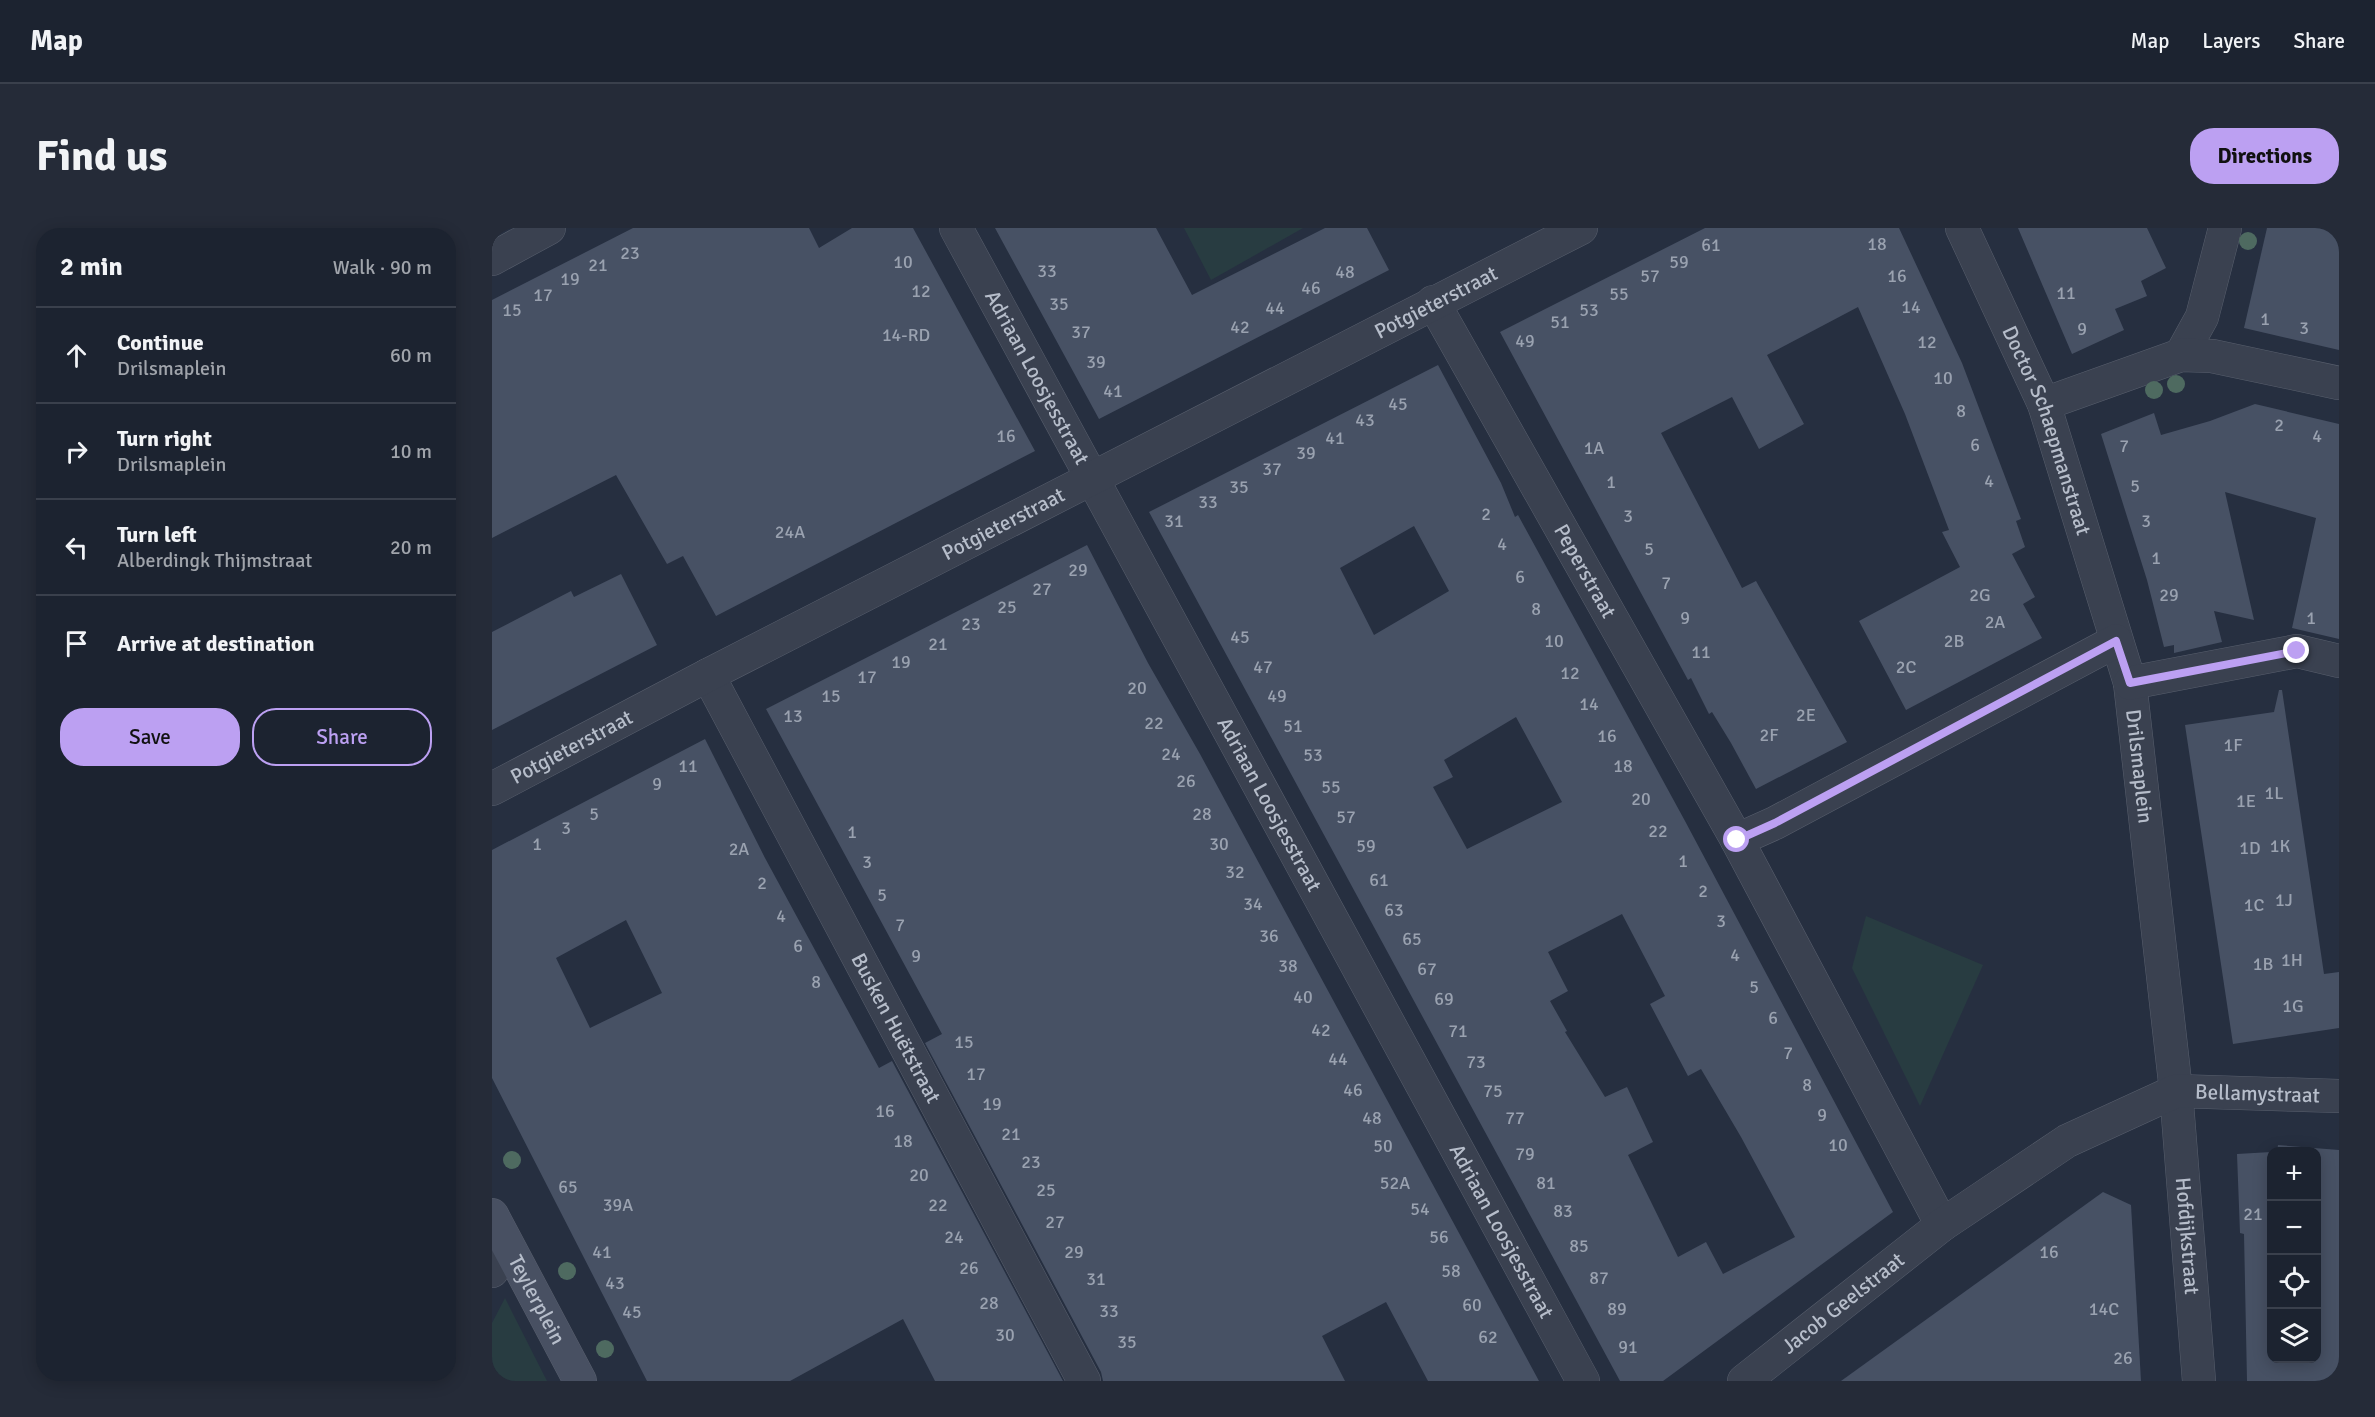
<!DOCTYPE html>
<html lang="en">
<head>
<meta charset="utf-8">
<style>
	body { margin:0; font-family:Signika,sans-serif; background:#252b38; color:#f1f3f6 }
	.controls { position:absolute; right:18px; bottom:18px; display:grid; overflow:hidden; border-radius:12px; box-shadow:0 3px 15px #0003 }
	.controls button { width:54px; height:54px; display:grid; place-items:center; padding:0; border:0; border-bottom:2px solid #3a404c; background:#1c2330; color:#f1f3f6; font:30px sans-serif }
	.stop { position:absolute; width:18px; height:18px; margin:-14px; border:4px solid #bca0f2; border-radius:50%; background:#fff }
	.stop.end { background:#bca0f2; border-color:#fff; box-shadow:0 2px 6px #0008 }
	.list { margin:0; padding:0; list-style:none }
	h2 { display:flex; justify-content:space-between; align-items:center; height:78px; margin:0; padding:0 24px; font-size:26px }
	h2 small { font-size:20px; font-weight:400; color:#a0a4ab }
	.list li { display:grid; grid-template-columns:39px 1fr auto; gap:18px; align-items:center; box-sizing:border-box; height:96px; padding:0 24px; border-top:2px solid #3a404c }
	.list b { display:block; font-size:22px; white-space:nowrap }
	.list p { margin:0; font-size:20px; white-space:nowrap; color:#a0a4ab }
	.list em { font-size:20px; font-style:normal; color:#a0a4ab }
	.actions { display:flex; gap:12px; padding:18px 24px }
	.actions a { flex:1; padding:14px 0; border:2px solid #bca0f2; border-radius:24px; text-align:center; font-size:21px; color:#bca0f2 }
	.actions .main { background:#bca0f2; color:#111 }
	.icon { flex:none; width:33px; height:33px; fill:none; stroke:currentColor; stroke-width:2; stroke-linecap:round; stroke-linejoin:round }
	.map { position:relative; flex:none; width:1847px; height:1153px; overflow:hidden; border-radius:24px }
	header { display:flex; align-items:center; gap:36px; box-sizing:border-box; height:84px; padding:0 30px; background:#1c2330; border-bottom:2px solid #3a404c }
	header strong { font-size:28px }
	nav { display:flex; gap:33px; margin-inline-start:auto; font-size:21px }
	.intro { display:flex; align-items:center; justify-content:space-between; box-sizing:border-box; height:144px; padding:0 36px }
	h1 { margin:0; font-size:42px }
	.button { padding:15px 27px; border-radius:24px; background:#bca0f2; color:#111; font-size:21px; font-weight:700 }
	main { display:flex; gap:36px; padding:0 36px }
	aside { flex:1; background:#1c2330; border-radius:24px; box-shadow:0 3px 15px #0003 }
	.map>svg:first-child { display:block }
	.green { fill:#283c41 }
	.building { fill:#475164; fill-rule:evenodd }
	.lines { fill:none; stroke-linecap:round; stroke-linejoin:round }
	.street-casing { stroke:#585f6d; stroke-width:34 }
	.secondary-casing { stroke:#585f6d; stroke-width:34 }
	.street { stroke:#3a4150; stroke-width:33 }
	.secondary { stroke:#485062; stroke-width:33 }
	.tree { fill:#4e6a60 }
	.route { stroke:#bca0f2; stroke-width:8 }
	.labels { text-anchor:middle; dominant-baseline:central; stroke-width:4.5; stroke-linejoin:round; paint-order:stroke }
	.number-label { font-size:18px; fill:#9aa2b0 }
	.street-label { font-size:21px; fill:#b6bdca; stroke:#1f2635 }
</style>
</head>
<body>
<header>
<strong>Map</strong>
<nav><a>Map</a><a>Layers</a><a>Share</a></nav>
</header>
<div class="intro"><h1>Find us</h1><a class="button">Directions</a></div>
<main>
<aside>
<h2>2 min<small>Walk · 90 m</small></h2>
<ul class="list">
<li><svg class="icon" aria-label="ahead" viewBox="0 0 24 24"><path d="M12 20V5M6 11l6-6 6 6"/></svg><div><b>Continue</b><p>Drilsmaplein</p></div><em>60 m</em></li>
<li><svg class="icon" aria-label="right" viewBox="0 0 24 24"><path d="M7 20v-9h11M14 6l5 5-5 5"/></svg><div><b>Turn right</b><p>Drilsmaplein</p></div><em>10 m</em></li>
<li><svg class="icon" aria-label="left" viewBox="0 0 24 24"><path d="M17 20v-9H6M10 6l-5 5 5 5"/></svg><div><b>Turn left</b><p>Alberdingk Thijmstraat</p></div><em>20 m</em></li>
<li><svg class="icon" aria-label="arrive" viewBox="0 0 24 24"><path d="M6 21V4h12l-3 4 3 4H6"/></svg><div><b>Arrive at destination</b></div></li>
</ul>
<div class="actions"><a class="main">Save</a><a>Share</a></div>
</aside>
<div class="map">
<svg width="1847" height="1153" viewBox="0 0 1847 1153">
	<rect width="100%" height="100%" fill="#262f40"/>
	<g class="green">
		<path d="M692,0H811L719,52Z"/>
		<path d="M1374,688L1491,737L1428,878L1360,740Z"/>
		<path d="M13,1070L55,1153H0V1095Z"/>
	</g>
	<g class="building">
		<path d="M141,0H317L327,20L360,0H421L543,223L224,388L191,328L175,336L124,247L0,310V72Z"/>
		<path d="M503,0H664L700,67L833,0H875L897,42L607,191Z"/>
		<path d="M1213,0H1407L1470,135L1529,291L1524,293L1533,319L1520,326L1543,369L1531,376L1550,410L1414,482L1367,393L1468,339L1450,304L1457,302L1413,186L1366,79L1275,127L1312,196L1267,221L1240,169L1169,205L1250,360L1264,353L1355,514L1264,561L1239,515L1220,484L1217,486L1199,450L1196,452L1008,104Z"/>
		<path d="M1526,0H1655L1674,40L1649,53L1655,68L1623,81L1632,102L1580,126Z"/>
		<path d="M1775,0H1847V122L1752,100Z"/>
		<path d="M946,137L1009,255L1023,289L1026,287L1193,593L1401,984L1171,1153H1128L657,284ZM922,298L957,363L882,407L848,340ZM1024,489L1070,574L975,621L941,559L961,549L952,532ZM1130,686L1173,768L1158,776L1196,848L1209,841L1249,909L1303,1009L1231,1046L1214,1014L1186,1029L1136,927L1161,914L1135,859L1113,869L1073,804L1075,803L1058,773L1076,763L1056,724Z"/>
		<path d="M1763,176L1847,196V411L1800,400L1824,290L1733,264L1762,392L1722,383L1730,414L1682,425V417L1672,419L1655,352L1609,206L1662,185L1669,207L1718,193Z"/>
		<path d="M595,317L656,435L708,526L1047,1153H936L894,1074L830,1108L853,1153H611L609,1144L433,815L450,806L274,481Z"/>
		<path d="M129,346L165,417L0,502V404L79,363L82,369Z"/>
		<path d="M1787,462H1790L1832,746L1847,744V800L1741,816L1693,497L1782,484Z"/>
		<path d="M213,511L273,630L387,840L400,833L571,1153H443L411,1091L298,1153H155L0,850V622ZM134,692L170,765L98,800L64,730Z"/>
		<path d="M1786,917L1847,922V1153H1755L1752,1006L1748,1005L1745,926L1779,924V1131H1824V924H1785Z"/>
		<path d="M1611,964L1639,977L1649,1153H1349Z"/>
	</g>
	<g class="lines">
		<defs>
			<g id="street">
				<path id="s1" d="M464,0L1091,1153"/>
				<path id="s2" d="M1470,0L1552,176L1638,455L1684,863L1707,1153"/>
				<path d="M0,31L57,0"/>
				<path id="s3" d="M941,74L1245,612"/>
				<path d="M1689,127L1710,89L1733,0"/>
				<path d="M1552,176L1689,127L1720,128L1847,155"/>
				<path id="s4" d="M216,447L592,1153"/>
				<path d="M1638,455L1805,423L1847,433"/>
				<path id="s5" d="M0,561L216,447L1089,0"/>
				<path d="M1450,997L1245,612L1283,595L1624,413"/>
				<path d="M0,1043L15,1017"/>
				<path id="s6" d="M1252,1153L1450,997L1575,913L1684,863L1847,868"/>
			</g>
			<g id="secondary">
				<path id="s7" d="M0,987L88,1153"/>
			</g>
		</defs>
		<use href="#street" class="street-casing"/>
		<use href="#secondary" class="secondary-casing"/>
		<use href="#street" class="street"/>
		<use href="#secondary" class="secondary"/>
	</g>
	<g class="tree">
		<circle cx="1756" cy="13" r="9"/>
		<circle cx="1684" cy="156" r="9"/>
		<circle cx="1662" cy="162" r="9"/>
		<circle cx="20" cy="932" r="9"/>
		<circle cx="75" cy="1043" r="9"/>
		<circle cx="113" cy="1121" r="9"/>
	</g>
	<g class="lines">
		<path class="route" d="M1245,612L1283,595L1624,413L1638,455L1805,423"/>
	</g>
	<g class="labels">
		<g class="number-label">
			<text x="1385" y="16">18</text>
			<text x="1219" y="17">61</text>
			<text x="138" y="25">23</text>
			<text x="411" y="34">10</text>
			<text x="1187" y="34">59</text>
			<text x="106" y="37">21</text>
			<text x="555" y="43">33</text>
			<text x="853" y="44">48</text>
			<text x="1158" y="48">57</text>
			<text x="1405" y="48">16</text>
			<text x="78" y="51">19</text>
			<text x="819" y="60">46</text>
			<text x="429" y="63">12</text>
			<text x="1574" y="65">11</text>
			<text x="1127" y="66">55</text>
			<text x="51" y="67">17</text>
			<text x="567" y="76">35</text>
			<text x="1419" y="79">14</text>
			<text x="783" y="80">44</text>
			<text x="20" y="82">15</text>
			<text x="1097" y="82">53</text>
			<text x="1773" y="91">1</text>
			<text x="1068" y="94">51</text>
			<text x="748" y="99">42</text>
			<text x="1812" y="100">3</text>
			<text x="1590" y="101">9</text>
			<text x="589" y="104">37</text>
			<text x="414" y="107">14-RD</text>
			<text x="1033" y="113">49</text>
			<text x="1435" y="114">12</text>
			<text x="604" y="134">39</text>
			<text x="1451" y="150">10</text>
			<text x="621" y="163">41</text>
			<text x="906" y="176">45</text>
			<text x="1469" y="183">8</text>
			<text x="873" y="192">43</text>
			<text x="1787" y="197">2</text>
			<text x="514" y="208">16</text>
			<text x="1825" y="208">4</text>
			<text x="843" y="210">41</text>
			<text x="1483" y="217">6</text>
			<text x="1632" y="218">7</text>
			<text x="1102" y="220">1A</text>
			<text x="814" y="225">39</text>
			<text x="780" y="241">37</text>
			<text x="1497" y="253">4</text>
			<text x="1119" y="254">1</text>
			<text x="1643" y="258">5</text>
			<text x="747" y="259">35</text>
			<text x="716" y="274">33</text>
			<text x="994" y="286">2</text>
			<text x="1136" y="288">3</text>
			<text x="682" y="293">31</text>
			<text x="1654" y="293">3</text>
			<text x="298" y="304">24A</text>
			<text x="1010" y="316">4</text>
			<text x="1157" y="321">5</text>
			<text x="1664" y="330">1</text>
			<text x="586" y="342">29</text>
			<text x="1028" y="349">6</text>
			<text x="1174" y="355">7</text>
			<text x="550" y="361">27</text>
			<text x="1488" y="367">2G</text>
			<text x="1677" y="367">29</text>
			<text x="515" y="379">25</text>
			<text x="1044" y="381">8</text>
			<text x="1193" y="390">9</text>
			<text x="1819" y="390">1</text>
			<text x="1503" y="394">2A</text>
			<text x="479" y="396">23</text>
			<text x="748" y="409">45</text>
			<text x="1062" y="413">10</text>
			<text x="1462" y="413">2B</text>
			<text x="446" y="416">21</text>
			<text x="1209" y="424">11</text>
			<text x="409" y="434">19</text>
			<text x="771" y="439">47</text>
			<text x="1414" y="439">2C</text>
			<text x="1078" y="445">12</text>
			<text x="375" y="449">17</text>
			<text x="645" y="460">20</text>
			<text x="339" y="468">15</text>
			<text x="785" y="468">49</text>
			<text x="1097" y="476">14</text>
			<text x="1314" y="487">2E</text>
			<text x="301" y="488">13</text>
			<text x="662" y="495">22</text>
			<text x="801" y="498">51</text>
			<text x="1277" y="507">2F</text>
			<text x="1115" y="508">16</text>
			<text x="1741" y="517">1F</text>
			<text x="679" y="526">24</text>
			<text x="821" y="527">53</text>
			<text x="196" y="538">11</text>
			<text x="1131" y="538">18</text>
			<text x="694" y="553">26</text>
			<text x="165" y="556">9</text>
			<text x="839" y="559">55</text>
			<text x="1782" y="565">1L</text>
			<text x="1149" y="571">20</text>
			<text x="1754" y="573">1E</text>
			<text x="102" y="586">5</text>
			<text x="710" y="586">28</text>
			<text x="854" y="589">57</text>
			<text x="74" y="600">3</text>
			<text x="1166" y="603">22</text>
			<text x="360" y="604">1</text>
			<text x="45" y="616">1</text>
			<text x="727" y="616">30</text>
			<text x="874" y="618">59</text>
			<text x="1788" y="618">1K</text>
			<text x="1758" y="620">1D</text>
			<text x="247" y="621">2A</text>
			<text x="1191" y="633">1</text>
			<text x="375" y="634">3</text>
			<text x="743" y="644">32</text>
			<text x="887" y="652">61</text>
			<text x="270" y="655">2</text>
			<text x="1211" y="663">2</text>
			<text x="390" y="667">5</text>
			<text x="1792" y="672">1J</text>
			<text x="761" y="676">34</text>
			<text x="1762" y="677">1C</text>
			<text x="902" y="682">63</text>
			<text x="289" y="688">4</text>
			<text x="1229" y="693">3</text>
			<text x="408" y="697">7</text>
			<text x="777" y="708">36</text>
			<text x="920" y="711">65</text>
			<text x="306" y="718">6</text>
			<text x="1243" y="727">4</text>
			<text x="424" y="728">9</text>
			<text x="1800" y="732">1H</text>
			<text x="1771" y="736">1B</text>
			<text x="796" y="738">38</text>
			<text x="935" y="741">67</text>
			<text x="324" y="754">8</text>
			<text x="1262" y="759">5</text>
			<text x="811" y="769">40</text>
			<text x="952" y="771">69</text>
			<text x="1801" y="778">1G</text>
			<text x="1281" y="790">6</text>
			<text x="829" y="802">42</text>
			<text x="966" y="803">71</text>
			<text x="472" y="814">15</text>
			<text x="1296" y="825">7</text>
			<text x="846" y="831">44</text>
			<text x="984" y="834">73</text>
			<text x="484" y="846">17</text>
			<text x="1315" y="857">8</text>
			<text x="861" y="862">46</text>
			<text x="1001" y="863">75</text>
			<text x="500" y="876">19</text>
			<text x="393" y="883">16</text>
			<text x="1330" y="887">9</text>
			<text x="880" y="890">48</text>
			<text x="1023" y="890">77</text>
			<text x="519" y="906">21</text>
			<text x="411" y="913">18</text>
			<text x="1346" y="917">10</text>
			<text x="891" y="918">50</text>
			<text x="1033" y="926">79</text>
			<text x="539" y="934">23</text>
			<text x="427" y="947">20</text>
			<text x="903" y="955">52A</text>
			<text x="1054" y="955">81</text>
			<text x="76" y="959">65</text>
			<text x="554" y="962">25</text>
			<text x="126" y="977">39A</text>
			<text x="446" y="977">22</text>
			<text x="928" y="981">54</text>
			<text x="1071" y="983">83</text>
			<text x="1761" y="986">21</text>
			<text x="563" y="994">27</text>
			<text x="462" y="1009">24</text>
			<text x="947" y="1009">56</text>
			<text x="1087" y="1018">85</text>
			<text x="110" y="1024">41</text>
			<text x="582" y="1024">29</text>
			<text x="1557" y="1024">16</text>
			<text x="477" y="1040">26</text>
			<text x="959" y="1043">58</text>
			<text x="1107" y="1050">87</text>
			<text x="604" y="1051">31</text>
			<text x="123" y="1055">43</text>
			<text x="497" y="1075">28</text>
			<text x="980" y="1077">60</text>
			<text x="1125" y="1081">89</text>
			<text x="1612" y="1081">14C</text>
			<text x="617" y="1083">33</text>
			<text x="140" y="1084">45</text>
			<text x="513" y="1107">30</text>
			<text x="996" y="1109">62</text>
			<text x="635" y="1114">35</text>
			<text x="1136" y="1119">91</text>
			<text x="1631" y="1130">26</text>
		</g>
		<g class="street-label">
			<text stroke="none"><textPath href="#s5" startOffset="1062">Potgieterstraat</textPath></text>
			<text stroke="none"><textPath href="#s1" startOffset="170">Adriaan Loosjesstraat</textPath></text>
			<text stroke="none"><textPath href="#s2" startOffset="220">Doctor Schaepmanstraat</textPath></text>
			<text stroke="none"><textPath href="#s5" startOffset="576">Potgieterstraat</textPath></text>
			<text stroke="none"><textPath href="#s3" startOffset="309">Peperstraat</textPath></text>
			<text stroke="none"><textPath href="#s5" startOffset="90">Potgieterstraat</textPath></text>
			<text stroke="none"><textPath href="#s2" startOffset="570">Drilsmaplein</textPath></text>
			<text stroke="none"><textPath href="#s1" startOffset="656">Adriaan Loosjesstraat</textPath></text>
			<text stroke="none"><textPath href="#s4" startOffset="400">Busken Huëtstraat</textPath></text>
			<text stroke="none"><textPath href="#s6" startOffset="604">Bellamystraat</textPath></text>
			<text stroke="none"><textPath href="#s1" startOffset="1142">Adriaan Loosjesstraat</textPath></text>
			<text stroke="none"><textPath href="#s2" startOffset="1042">Hofdijkstraat</textPath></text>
			<text stroke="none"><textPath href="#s7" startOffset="96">Teylerplein</textPath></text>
			<text stroke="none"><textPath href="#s6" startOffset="126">Jacob Geelstraat</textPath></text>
		</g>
	</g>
</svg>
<div class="controls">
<button>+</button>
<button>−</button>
<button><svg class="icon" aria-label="locate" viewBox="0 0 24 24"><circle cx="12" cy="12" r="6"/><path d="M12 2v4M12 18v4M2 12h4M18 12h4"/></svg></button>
<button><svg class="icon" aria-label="layers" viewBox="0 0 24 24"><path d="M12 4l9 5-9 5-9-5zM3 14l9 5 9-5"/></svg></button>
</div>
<div class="stop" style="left:1245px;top:612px"></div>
<div class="stop end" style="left:1805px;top:423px"></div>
</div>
</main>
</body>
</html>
